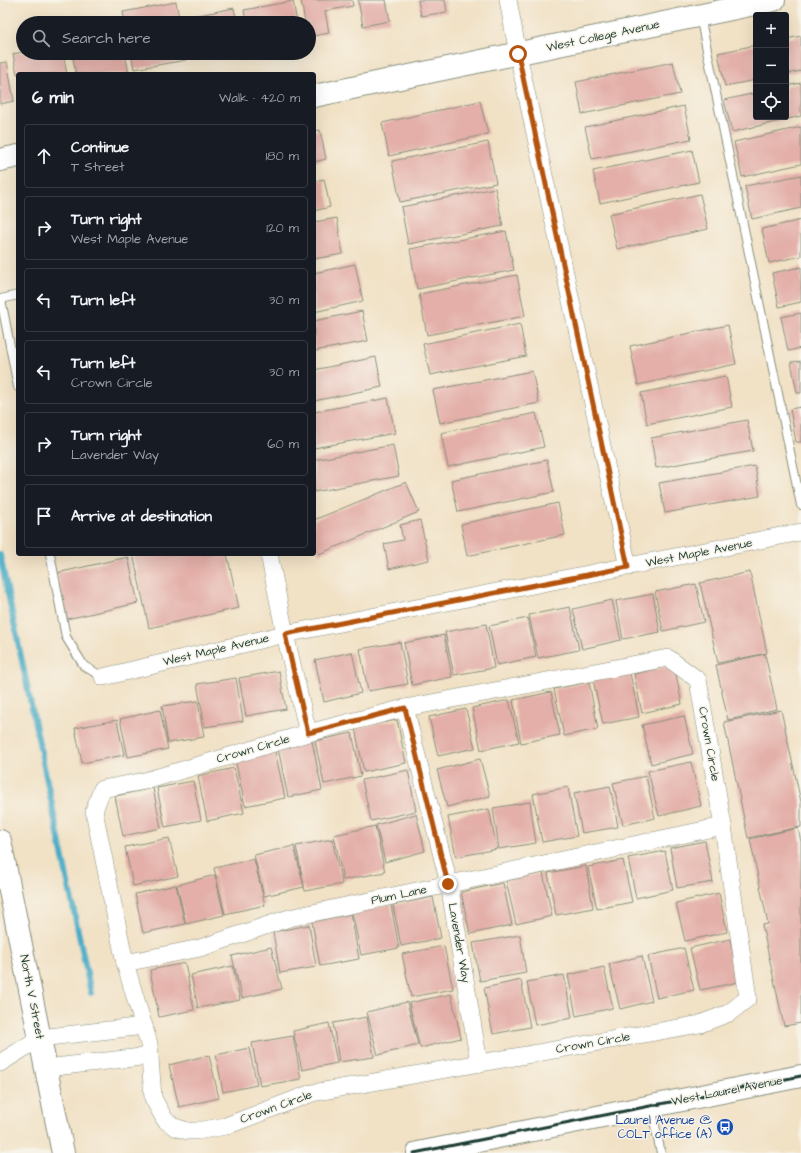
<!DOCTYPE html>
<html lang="en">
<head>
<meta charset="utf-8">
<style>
	body { margin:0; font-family:"Architects Daughter",sans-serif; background:#20242c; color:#f1f3f6 }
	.controls { position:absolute; right:12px; top:12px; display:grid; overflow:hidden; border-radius:4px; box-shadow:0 4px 16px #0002 }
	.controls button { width:36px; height:36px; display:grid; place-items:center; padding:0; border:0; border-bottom:1px solid #363941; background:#171b24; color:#f1f3f6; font:20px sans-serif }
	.stop { position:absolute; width:12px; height:12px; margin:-9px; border:3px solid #b45309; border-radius:50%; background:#fff }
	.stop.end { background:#b45309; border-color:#fff; box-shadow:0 1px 4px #0008 }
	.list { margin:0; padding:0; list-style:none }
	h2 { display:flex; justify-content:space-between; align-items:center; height:52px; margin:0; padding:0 16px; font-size:17px }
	h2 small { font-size:13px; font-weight:400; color:#9ea1a6 }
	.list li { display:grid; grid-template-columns:26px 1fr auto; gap:12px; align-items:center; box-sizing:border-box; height:64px; margin:0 8px 8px; padding:0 8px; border:1px solid #363941; border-radius:4px }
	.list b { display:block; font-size:15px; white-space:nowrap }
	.list p { margin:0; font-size:13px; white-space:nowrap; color:#9ea1a6 }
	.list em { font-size:13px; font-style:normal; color:#9ea1a6 }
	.icon { flex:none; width:22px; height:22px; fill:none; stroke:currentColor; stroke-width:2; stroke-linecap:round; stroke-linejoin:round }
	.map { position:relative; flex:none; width:801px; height:1153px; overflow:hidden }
	.search { position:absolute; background:#171b24; box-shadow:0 4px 16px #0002; left:16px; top:16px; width:300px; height:44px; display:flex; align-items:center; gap:10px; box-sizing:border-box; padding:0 14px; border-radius:22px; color:#9ea1a6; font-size:15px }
	.panel { position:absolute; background:#171b24; box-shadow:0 4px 16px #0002; left:16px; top:72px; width:300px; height:484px; border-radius:4px }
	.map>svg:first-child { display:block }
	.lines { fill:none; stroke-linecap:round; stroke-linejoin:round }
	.stream { stroke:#47acc6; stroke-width:6 }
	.building { fill:#e3afa8 }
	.lane-casing { stroke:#888f7c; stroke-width:10 }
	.street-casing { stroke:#888f7c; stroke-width:18 }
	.secondary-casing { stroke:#888f7c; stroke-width:24 }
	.lane { stroke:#fff; stroke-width:8 }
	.street { stroke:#fff; stroke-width:17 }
	.secondary { stroke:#fff; stroke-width:22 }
	.rail { stroke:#1f3d34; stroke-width:3 }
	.route { stroke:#b45309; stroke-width:5 }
	.labels { text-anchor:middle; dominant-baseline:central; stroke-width:3; stroke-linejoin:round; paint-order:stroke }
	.street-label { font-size:12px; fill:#1f3d34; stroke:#f7f3e8 }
	.transit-label { font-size:12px; fill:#164399; stroke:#f7f3e8; text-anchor:end }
</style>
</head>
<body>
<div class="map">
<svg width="801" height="1153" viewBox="0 0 801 1153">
	<rect width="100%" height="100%" fill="#f7f3e8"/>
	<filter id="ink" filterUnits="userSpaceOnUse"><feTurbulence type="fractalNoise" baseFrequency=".025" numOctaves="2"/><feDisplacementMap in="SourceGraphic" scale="8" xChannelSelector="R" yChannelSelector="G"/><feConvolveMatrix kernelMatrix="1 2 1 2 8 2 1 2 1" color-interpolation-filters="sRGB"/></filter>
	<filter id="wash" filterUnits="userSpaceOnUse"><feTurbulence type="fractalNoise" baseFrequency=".012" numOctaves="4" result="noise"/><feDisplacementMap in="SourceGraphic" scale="16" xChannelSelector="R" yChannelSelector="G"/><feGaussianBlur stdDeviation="0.9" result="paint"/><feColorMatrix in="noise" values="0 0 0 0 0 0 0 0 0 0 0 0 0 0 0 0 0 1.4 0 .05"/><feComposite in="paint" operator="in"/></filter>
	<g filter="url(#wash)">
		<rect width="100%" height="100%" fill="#f1e1c5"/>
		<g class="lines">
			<path class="stream" d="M0,555L91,993"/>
		</g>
		<g id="blocks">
			<g class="building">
				<path d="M301,0H352L353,6L325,11L329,33L309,37V23H305Z"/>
				<path d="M358,0H386L390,21L363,26Z"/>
				<path d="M418,0H445L447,12L421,16Z"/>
				<path d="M293,1L297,23H246L244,10Z"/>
				<path d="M176,2L180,23H125L123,12Z"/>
				<path d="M234,8L237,23H185L184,18Z"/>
				<path d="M801,36V71L786,74V39Z"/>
				<path d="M756,45V80L725,86L718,53Z"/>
				<path d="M23,52V53H63L67,74H17L13,54Z"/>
				<path d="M72,53H125L129,74H76Z"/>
				<path d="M131,53H185L186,60L134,69Z"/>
				<path d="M191,53H222V54L192,59Z"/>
				<path d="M7,62L14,101L0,104V63Z"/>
				<path d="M673,62L680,94L582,114L576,82Z"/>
				<path d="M801,83V116L732,132L724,100L756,93V117H786V86Z"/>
				<path d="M480,101L488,134L389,156L382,123Z"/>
				<path d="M684,106L691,139L592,159L585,127Z"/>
				<path d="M801,127V164L742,177L734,142Z"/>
				<path d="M320,130L326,159L314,162V131Z"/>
				<path d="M488,142L496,183L400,202L392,161Z"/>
				<path d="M692,150L699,182L600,203L593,171Z"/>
				<path d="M801,175V208L752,219L745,186Z"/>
				<path d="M324,179L330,207L314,211V181Z"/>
				<path d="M495,188L503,226L408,244L401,207Z"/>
				<path d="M700,194L708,229L617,249L609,214Z"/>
				<path d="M337,218L343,254L314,259V222Z"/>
				<path d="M801,220V256L769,263L762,229Z"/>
				<path d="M506,231L514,270L417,289L410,249Z"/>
				<path d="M355,264L363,301L314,312V273Z"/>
				<path d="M801,267V302L779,307L772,273Z"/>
				<path d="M517,275L525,316L427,335L419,294Z"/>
				<path d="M362,311L368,341L314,351V321Z"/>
				<path d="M801,313V348L788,351L781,317Z"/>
				<path d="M520,324L526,356L430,375L423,344Z"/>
				<path d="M728,325L736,364L638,385L630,346Z"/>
				<path d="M376,357L382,387L314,401V370Z"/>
				<path d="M801,361V393H797L791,362Z"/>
				<path d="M532,371L539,403L440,423L433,390Z"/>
				<path d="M726,376L732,407L647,424L641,393Z"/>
				<path d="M388,398L395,433L314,448V412Z"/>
				<path d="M801,407V442H796L790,409Z"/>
				<path d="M536,413L544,447L448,467L441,433Z"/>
				<path d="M747,420L753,451L656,468L651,438Z"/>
				<path d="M393,445L399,476L314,492V460Z"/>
				<path d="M547,460L554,492L458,512L451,480Z"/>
				<path d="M755,466L760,496L665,513L659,483Z"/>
				<path d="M406,482L419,512L319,554L314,542V520Z"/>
				<path d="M558,503L565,535L467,556L461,524Z"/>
				<path d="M420,520L429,560L389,569L384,544L403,540L400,525Z"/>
				<path d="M133,554H227L239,608L149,628Z"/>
				<path d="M128,557L138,603L67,619L57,573Z"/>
				<path d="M750,572L767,653L718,663L700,583Z"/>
				<path d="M696,584L704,622L663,631L655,592Z"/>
				<path d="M653,594L660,632L623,639L616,601Z"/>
				<path d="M612,600L621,640L582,649L573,609Z"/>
				<path d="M570,607L579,650L538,658L529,615Z"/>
				<path d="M528,618L536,657L497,665L489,626Z"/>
				<path d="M486,624L494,668L454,675L445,632Z"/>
				<path d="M444,635L452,677L412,685L404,643Z"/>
				<path d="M400,642L408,684L368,691L360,649Z"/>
				<path d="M352,652L361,693L324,702L315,660Z"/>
				<path d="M765,654L777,709L728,720L716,665Z"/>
				<path d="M674,665L682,704L642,713L634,674Z"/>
				<path d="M279,671L286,709L246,716L239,678Z"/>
				<path d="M630,673L639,717L603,724L593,680Z"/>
				<path d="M236,678L243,721L205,727L197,684Z"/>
				<path d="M589,682L598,729L564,736L554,689Z"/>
				<path d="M551,692L560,735L521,743L513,700Z"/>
				<path d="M509,700L519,742L481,750L472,708Z"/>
				<path d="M198,701L204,737L168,743L162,706Z"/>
				<path d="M466,709L475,748L438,756L429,717Z"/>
				<path d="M160,710L168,749L128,757L120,719Z"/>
				<path d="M781,710L801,802V827L748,838L724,722Z"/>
				<path d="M684,716L693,754L651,764L642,725Z"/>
				<path d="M117,720L124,755L82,763L75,728Z"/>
				<path d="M397,720L406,763L364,772L355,728Z"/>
				<path d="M352,733L361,776L324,784L315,741Z"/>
				<path d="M312,741L322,790L288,797L278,748Z"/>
				<path d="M275,751L285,798L245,806L235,759Z"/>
				<path d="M480,759L490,796L447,807L437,770Z"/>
				<path d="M691,762L701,806L659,816L648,771Z"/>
				<path d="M234,768L244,813L207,821L198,776Z"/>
				<path d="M408,770L416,811L371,821L362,780Z"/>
				<path d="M646,776L655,818L623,825L613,783Z"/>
				<path d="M193,781L201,820L165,827L157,788Z"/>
				<path d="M610,786L618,827L582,833L574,793Z"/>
				<path d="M568,787L577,836L542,842L533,794Z"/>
				<path d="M153,788L161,828L123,836L115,796Z"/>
				<path d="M530,802L536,843L499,849L493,808Z"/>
				<path d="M489,809L497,849L456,857L448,817Z"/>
				<path d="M416,814L425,851L385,862L376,825Z"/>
				<path d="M375,826L385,872L343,880L334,835Z"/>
				<path d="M798,828L801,842V1023L784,1026L762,925L768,924L750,839Z"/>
				<path d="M169,838L178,876L133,886L125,847Z"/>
				<path d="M332,839L342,884L305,891L296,846Z"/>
				<path d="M705,841L713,882L677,888L670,848Z"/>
				<path d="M294,846L304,887L264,896L254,855Z"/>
				<path d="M665,851L673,890L636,898L628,858Z"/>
				<path d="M254,859L265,905L225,914L214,868Z"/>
				<path d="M623,860L632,902L597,909L588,867Z"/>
				<path d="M586,866L593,908L556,915L548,873Z"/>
				<path d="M543,873L552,916L516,924L506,881Z"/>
				<path d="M215,875L224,915L186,924L177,885Z"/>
				<path d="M503,883L512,925L470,934L461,892Z"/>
				<path d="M176,885L185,924L143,933L135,894Z"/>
				<path d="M719,893L727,932L685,941L676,903Z"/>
				<path d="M433,897L441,938L401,946L393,905Z"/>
				<path d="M391,905L399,948L361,955L352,912Z"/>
				<path d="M351,914L359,959L320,966L312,922Z"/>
				<path d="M309,925L316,967L280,973L273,932Z"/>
				<path d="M520,935L526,973L480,981L473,943Z"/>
				<path d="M730,939L739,982L700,990L690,948Z"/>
				<path d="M444,946L453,989L411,997L402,954Z"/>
				<path d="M271,947L282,989L242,998L232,956Z"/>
				<path d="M684,948L694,990L657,998L648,956Z"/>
				<path d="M642,956L652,1001L620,1009L609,964Z"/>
				<path d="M185,963L194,1010L159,1017L150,970Z"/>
				<path d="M233,966L240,1000L198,1008L191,975Z"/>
				<path d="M604,967L613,1008L576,1016L568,975Z"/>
				<path d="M564,975L572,1018L535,1025L527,982Z"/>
				<path d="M521,980L530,1027L493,1034L484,988Z"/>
				<path d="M451,994L461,1038L420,1048L409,1003Z"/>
				<path d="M407,1002L418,1045L378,1055L367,1012Z"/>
				<path d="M367,1017L374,1057L339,1062L333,1023Z"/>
				<path d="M329,1023L337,1063L302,1070L293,1031Z"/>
				<path d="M293,1036L301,1079L260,1086L252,1043Z"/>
				<path d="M249,1048L257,1085L223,1092L216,1055Z"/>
				<path d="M209,1055L219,1098L179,1107L169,1065Z"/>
			</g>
		</g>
	</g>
	<g filter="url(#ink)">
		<use href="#blocks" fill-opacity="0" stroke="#888f7c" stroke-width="1"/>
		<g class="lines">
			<defs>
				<g id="lane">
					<path d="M700,16L801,505"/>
					<path d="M18,295L1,299L18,387"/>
					<path d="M50,554L66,637L84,666L103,677"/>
					<path d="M651,1107L661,1153"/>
				</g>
				<g id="street">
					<path d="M508,0L518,54L628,567"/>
					<path d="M269,554L285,634L308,733"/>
					<path d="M668,658L698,680L723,826L748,998L729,1013L700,1024L312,1093L226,1126L197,1131H187L175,1127L165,1120L153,1098L149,1044L125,963L94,811L102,789L145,781L308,733L405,708Z"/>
					<path d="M103,677L285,634L801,532"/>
					<path d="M405,708L449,884L479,1063"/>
					<path d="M125,963L200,948L289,918L723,826"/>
					<path d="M0,1063L40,1038L144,1026"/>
					<path d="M46,1068L150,1056"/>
				</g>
				<g id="secondary">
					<path d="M314,96L774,0"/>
					<path d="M0,160L18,156"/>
					<path d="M0,841L63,1153"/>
					<path d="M418,1153L801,1076"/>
				</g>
			</defs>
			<use href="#lane" class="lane-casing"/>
			<use href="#street" class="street-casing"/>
			<use href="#secondary" class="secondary-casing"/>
			<use href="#lane" class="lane"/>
			<use href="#street" class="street"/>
			<use href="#secondary" class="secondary"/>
			<path class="rail" d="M414,1153L801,1076"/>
		</g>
	</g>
	<g class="lines" filter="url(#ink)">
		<path class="route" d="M448,884L405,708L308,733L285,634L628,567L518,54"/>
	</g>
	<defs>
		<symbol id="bus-disc" viewBox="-11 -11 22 22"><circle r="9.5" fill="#1a4fb4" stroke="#f7f3e8"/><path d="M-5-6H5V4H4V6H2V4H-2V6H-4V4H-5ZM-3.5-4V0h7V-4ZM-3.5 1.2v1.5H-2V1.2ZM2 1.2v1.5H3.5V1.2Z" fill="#fff"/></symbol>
	</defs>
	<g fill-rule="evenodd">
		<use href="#bus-disc" x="715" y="1117" width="20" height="20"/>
	</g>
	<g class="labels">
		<g class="street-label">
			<text transform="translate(603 36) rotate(-12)">West College Avenue</text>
			<text transform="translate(699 553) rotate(-11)">West Maple Avenue</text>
			<text transform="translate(216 650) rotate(-13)">West Maple Avenue</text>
			<text transform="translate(709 744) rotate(80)">Crown Circle</text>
			<text transform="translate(253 749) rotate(-16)">Crown Circle</text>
			<text transform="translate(399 895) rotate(-12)">Plum Lane</text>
			<text transform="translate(459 943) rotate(80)">Lavender Way</text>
			<text transform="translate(32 997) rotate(79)">North V Street</text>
			<text transform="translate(593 1043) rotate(-10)">Crown Circle</text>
			<text transform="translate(727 1091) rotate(-11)">West Laurel Avenue</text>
			<text transform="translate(276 1107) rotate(-20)">Crown Circle</text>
		</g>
		<g class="transit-label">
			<text x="712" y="1120">Laurel Avenue @<tspan x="712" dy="14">COLT office (A)</tspan></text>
		</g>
	</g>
</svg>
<div class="controls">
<button>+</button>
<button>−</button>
<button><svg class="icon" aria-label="locate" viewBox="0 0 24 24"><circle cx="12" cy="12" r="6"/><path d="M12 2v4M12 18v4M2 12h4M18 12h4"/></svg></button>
</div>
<div class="stop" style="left:518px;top:54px"></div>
<div class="stop end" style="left:448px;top:884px"></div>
<div class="search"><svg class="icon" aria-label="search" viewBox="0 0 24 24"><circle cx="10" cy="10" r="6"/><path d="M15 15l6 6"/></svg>Search here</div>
<section class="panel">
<h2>6 min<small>Walk · 420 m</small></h2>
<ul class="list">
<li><svg class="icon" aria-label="ahead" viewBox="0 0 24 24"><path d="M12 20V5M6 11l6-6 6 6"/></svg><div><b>Continue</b><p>T Street</p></div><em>180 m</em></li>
<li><svg class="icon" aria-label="right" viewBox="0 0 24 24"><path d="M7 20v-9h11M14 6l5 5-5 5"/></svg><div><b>Turn right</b><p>West Maple Avenue</p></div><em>120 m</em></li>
<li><svg class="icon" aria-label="left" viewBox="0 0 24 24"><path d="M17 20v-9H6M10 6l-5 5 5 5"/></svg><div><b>Turn left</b></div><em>30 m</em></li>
<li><svg class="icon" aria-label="left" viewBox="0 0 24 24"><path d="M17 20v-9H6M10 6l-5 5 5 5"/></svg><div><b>Turn left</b><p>Crown Circle</p></div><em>30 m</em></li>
<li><svg class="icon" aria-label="right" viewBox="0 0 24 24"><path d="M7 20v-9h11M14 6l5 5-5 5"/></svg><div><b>Turn right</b><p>Lavender Way</p></div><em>60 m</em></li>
<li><svg class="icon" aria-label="arrive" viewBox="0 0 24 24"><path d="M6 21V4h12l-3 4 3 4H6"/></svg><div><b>Arrive at destination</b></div></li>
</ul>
</section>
</div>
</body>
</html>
